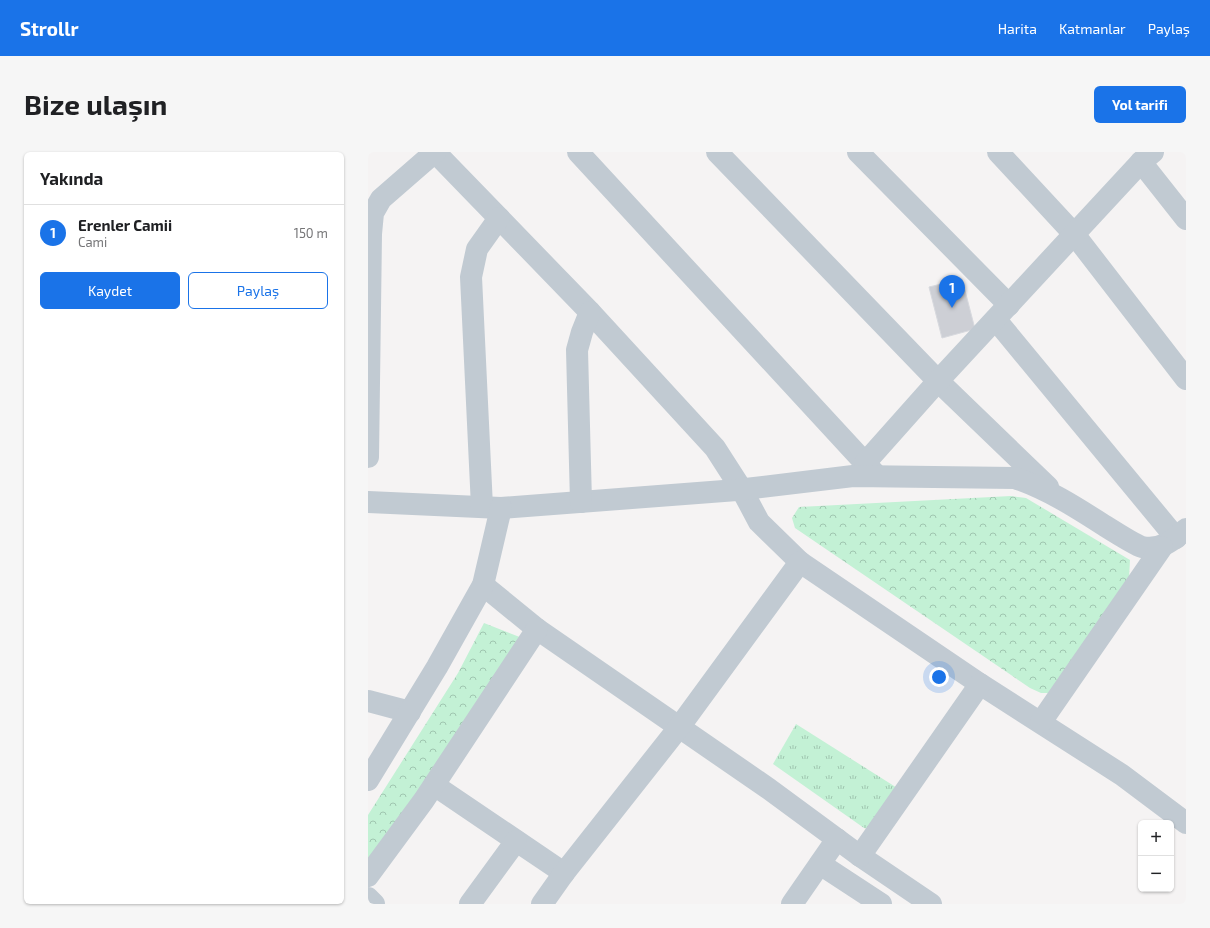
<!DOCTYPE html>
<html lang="tr">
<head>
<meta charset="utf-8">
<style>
	body { margin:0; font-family:"Exo 2",sans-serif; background:#f6f6f6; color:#202124 }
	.controls { position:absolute; right:12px; bottom:12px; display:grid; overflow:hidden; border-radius:6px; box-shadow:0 1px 3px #0004 }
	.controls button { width:36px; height:36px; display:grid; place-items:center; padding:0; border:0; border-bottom:1px solid #e0e0e0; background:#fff; color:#202124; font:20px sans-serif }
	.you { position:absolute; left:571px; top:525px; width:14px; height:14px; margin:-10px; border:3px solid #fff; border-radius:50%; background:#1a73e8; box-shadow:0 0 0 6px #1a73e833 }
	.badge { display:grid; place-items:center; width:26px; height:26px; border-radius:50%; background:#1a73e8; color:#fff; font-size:13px; font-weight:700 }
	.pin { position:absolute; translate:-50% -33px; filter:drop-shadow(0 1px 2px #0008) }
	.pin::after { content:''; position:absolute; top:21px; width:14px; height:12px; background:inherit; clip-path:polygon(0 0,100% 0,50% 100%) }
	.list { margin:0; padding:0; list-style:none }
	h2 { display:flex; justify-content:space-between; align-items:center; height:52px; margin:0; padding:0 16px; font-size:17px }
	h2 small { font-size:13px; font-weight:400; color:#757577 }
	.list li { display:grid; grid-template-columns:26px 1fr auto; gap:12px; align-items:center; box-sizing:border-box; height:56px; padding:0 16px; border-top:1px solid #e0e0e0 }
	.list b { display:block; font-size:15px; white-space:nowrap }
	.list p { margin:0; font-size:13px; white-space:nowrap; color:#757577 }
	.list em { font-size:13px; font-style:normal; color:#757577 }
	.actions { display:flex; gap:8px; padding:12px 16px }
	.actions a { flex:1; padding:9px 0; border:1px solid #1a73e8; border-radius:6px; text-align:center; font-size:14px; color:#1a73e8 }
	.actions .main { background:#1a73e8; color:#fff }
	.map { position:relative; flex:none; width:818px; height:752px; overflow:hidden; border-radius:6px }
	header { display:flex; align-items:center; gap:24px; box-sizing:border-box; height:56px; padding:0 20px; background:#1a73e8; color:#fff }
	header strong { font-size:19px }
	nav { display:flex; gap:22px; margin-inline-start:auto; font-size:14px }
	.intro { display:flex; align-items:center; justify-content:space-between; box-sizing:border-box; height:96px; padding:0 24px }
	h1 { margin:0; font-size:28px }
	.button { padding:10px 18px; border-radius:6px; background:#1a73e8; color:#fff; font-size:14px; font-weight:700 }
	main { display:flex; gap:24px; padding:0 24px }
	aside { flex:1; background:#fff; border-radius:6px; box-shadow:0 1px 3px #0004 }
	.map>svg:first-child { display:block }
	.grass { fill:url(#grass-tufts) }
	.park { fill:url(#park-crowns) }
	.building { fill:#cdcfd5; stroke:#d7d9de }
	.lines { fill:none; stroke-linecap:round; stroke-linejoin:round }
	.minor { stroke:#c1cad2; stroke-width:22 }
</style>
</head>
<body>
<header>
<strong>Strollr</strong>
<nav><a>Harita</a><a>Katmanlar</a><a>Paylaş</a></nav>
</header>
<div class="intro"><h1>Bize ulaşın</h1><a class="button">Yol tarifi</a></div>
<main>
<aside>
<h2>Yakında<small></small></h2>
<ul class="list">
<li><span class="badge">1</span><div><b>Erenler Camii</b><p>Cami</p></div><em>150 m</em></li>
</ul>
<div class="actions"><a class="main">Kaydet</a><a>Paylaş</a></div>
</aside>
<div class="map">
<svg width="818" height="752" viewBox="0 0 818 752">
	<defs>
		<pattern id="grass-tufts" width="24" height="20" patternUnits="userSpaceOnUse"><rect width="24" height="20" fill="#c3f1d5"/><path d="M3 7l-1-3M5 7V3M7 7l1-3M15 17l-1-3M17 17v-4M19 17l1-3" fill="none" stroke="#a0c6b0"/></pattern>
		<pattern id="park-crowns" width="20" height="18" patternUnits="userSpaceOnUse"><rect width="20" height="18" fill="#c3f1d5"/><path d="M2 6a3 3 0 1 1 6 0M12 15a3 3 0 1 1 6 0" fill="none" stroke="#a0c6b0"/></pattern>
	</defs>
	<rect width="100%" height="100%" fill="#f5f3f3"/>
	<path class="grass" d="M428,572L534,639L502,677L496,676L405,612Z"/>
	<g class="park">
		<path d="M643,344L658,346L762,408L761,426L681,541H673L662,536L427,376L424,366L431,355Z"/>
		<path d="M116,471L162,489L0,720V663L90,521Z"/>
	</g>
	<path class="building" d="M594,127L607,177L574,186L561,135Z"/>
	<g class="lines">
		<g class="minor">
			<path d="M67,0L222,160L347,296L374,338L391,370L432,410L612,532L754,623L818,671"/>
			<path d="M210,0L509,324"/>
			<path d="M349,0L570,229L680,335"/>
			<path d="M490,0L641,153"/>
			<path d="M630,0L706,82L818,227"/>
			<path d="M773,10L818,67"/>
			<path d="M628,168L808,386"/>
			<path d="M0,305L3,82L5,61L13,47L67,0"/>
			<path d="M497,311L570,229L773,10L785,0"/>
			<path d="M0,350L133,356L369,338L485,324L647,326C679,337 706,354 734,372C742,377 767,393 774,395C792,399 806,388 818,377"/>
			<path d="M213,350L209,198L214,180L222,160"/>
			<path d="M114,355L103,125L109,97L131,66"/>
			<path d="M115,433L169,477L401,637L492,704L563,752"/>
			<path d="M0,549L42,560"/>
			<path d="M673,570L794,395"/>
			<path d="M0,628L69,515L115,433L133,356"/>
			<path d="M66,633L196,721"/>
			<path d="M492,704L612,532"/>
			<path d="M452,712L513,752"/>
			<path d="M0,724L56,648L169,477"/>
			<path d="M0,746L6,752"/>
			<path d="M102,752L148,689"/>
			<path d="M174,752L196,721L312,574L432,410"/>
			<path d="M424,752L469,687"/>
		</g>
	</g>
</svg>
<div class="controls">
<button>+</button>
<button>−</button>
</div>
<div class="you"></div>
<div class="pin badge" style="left:584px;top:156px">1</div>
</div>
</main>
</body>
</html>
